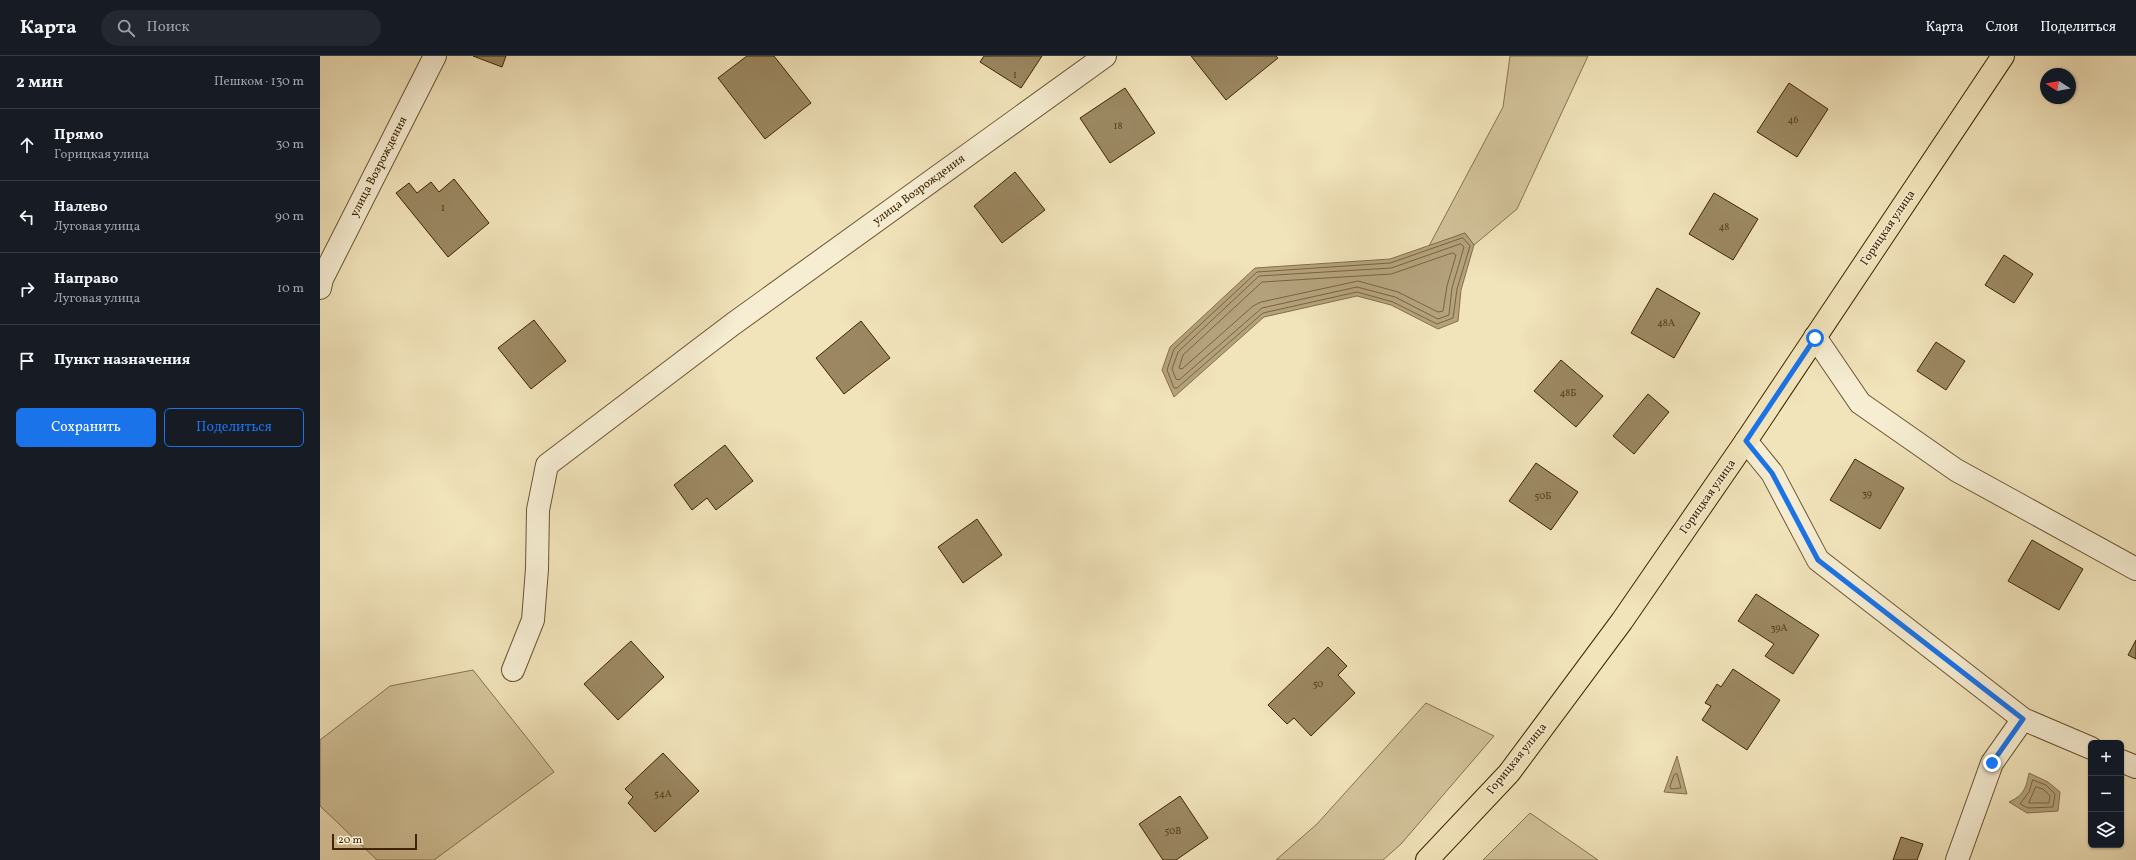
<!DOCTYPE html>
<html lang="ru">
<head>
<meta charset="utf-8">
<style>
	body { margin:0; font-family:Vollkorn,serif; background:#242831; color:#f1f3f6 }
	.controls { position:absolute; right:12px; bottom:12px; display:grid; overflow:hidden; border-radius:6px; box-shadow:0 1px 3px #0004 }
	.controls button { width:36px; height:36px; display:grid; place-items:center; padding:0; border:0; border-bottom:1px solid #363941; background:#171b24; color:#f1f3f6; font:20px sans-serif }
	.compass { position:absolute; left:1720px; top:12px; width:36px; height:36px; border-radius:50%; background:#171b24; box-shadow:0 1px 3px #0004; rotate:281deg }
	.scale { position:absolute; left:12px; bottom:10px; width:85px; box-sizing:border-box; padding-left:4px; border:2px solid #3e2503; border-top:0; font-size:11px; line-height:14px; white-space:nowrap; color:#3e2503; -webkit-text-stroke:3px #f6edd2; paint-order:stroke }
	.stop { position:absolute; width:12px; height:12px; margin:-9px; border:3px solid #1a73e8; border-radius:50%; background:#fff }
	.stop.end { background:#1a73e8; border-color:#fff; box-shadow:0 1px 4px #0008 }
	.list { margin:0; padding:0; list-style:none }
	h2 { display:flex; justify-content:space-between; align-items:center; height:52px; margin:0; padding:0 16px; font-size:17px }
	h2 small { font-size:13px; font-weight:400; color:#9ea1a6 }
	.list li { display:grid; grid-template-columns:26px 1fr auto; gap:12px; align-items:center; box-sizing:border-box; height:72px; padding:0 16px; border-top:1px solid #363941 }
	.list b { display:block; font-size:15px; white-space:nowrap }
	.list p { margin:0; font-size:13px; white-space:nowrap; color:#9ea1a6 }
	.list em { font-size:13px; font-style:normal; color:#9ea1a6 }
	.actions { display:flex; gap:8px; padding:12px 16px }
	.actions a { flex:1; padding:9px 0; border:1px solid #1a73e8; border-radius:6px; text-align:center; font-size:14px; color:#1a73e8 }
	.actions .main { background:#1a73e8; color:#fff }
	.icon { flex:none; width:22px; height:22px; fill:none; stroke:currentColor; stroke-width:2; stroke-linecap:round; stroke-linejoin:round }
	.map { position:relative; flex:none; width:1816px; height:804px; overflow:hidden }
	header { display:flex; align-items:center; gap:24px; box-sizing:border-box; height:56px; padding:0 20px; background:#171b24; border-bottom:1px solid #363941 }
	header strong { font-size:19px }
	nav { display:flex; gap:22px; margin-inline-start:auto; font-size:14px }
	.search { width:280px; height:36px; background:#242831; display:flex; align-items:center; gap:10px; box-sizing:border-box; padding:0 14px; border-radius:22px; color:#9ea1a6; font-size:15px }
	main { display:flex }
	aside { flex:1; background:#171b24 }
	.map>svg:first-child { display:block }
	.green { fill:#d3c39b; stroke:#88744f }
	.water { fill:#b4a27c; stroke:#85704c }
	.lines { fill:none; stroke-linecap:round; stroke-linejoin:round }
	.shore { stroke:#796440; stroke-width:1 }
	.building { fill:#9b8862; stroke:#3e2503 }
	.minor-casing { stroke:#6b5431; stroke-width:24 }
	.major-casing { stroke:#3e2503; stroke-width:24 }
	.minor { stroke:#f6edd2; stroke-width:22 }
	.major { stroke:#f1e3ba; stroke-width:22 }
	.route { stroke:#1a73e8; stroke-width:5 }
	.labels { text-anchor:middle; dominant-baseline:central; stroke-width:3; stroke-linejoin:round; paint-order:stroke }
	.number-label { font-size:10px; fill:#553e1b }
	.street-label { font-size:12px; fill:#3e2503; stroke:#f6edd2 }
</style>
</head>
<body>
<header>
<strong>Карта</strong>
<div class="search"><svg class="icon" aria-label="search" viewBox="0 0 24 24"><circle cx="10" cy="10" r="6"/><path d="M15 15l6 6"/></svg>Поиск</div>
<nav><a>Карта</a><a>Слои</a><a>Поделиться</a></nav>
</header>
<main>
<aside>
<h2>2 мин<small>Пешком · 130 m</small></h2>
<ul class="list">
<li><svg class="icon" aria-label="ahead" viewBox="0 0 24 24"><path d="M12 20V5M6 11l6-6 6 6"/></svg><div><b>Прямо</b><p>Горицкая улица</p></div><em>30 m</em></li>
<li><svg class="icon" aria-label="left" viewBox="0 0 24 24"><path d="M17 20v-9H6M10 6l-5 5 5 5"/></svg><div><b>Налево</b><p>Луговая улица</p></div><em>90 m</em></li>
<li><svg class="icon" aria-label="right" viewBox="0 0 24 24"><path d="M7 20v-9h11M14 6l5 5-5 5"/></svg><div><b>Направо</b><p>Луговая улица</p></div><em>10 m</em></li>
<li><svg class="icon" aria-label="arrive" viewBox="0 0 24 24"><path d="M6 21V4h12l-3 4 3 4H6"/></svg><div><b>Пункт назначения</b></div></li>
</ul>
<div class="actions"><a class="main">Сохранить</a><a>Поделиться</a></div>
</aside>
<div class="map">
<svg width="1816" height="804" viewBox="0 0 1816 804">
	<rect width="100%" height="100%" fill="#f1e3ba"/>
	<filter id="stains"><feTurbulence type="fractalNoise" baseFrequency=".005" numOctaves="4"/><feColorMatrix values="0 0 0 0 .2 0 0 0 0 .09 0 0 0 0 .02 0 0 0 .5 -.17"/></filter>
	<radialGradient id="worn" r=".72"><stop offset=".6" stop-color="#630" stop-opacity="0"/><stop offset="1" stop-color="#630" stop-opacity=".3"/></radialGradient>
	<g class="green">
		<path d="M1190,0H1268L1197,153L1154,189L1145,177L1109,190L1183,51Z"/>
		<path d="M153,614L234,716L114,804H57L0,750V684L70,630Z"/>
		<path d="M1106,647L1174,680L1081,788L1063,804H956L997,768Z"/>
		<path d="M1210,757L1278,804H1163Z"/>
	</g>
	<g class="water">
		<path d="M1145,177L1154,189L1141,234L1138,265L1118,273L1071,249L1037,240L944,261L854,341L842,314L850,291L935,212L1070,203Z"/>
		<path d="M1357,700L1367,738L1344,736Z"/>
		<path d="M1709,717L1728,726L1740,736L1738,755L1707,757L1689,746C1704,739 1706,732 1709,717Z"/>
	</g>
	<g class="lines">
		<g class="shore">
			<path d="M1143,182L1150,190L1137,233L1133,262L1117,268L1073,246L1037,236L943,257L857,332H854L847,314L854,293L937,216L1070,207Z"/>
			<path d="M1141,188L1144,191L1132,232L1129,259L1118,263L1075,241L1037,231L942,252L859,324L856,323L852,313L858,296L939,220L1071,212Z"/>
			<path d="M1133,197L1136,199L1127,230L1123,255L1118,256L1078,236L1038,225L941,246L933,250L862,313L859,312L863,299L942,226L1071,218Z"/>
			<path d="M1357,718L1361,732L1351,733L1350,730L1354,719Z"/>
			<path d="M1713,724L1726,729L1735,738L1733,751L1708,752L1700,748L1709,736Z"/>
			<path d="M1716,731L1723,733L1730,740L1729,747H1709Z"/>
		</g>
	</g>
	<g class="building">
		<path d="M153,0H186L182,11Z"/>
		<path d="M427,0H454L491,47L445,83L398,22Z"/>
		<path d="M664,0H722L701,32L660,6Z"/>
		<path d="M871,0H956L958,2L906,44Z"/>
		<path d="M1469,27L1508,53L1477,101L1437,76Z"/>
		<path d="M805,32L835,77L790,107L760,62Z"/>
		<path d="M695,116L725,154L682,187L654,150Z"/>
		<path d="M134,123L169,167L128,201L76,137L89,127L97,137L111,126L119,136Z"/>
		<path d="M1394,137L1438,163L1413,204L1369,178Z"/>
		<path d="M1684,199L1713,218L1694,247L1665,229Z"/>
		<path d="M1337,232L1380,257L1354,302L1311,277Z"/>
		<path d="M214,264L246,305L211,333L178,292Z"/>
		<path d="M541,265L570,302L524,338L496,302Z"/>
		<path d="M1616,286L1645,305L1626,334L1597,315Z"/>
		<path d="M1241,304L1283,340L1256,371L1214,335Z"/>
		<path d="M1328,338L1349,356L1314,398L1293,380Z"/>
		<path d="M405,389L433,425L396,454L387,442L372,454L354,429Z"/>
		<path d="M1535,403L1584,432L1560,473L1510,444Z"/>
		<path d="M1216,407L1258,436L1231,474L1189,445Z"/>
		<path d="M657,463L682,499L643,527L618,491Z"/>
		<path d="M1712,484L1763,513L1739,554L1688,525Z"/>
		<path d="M1436,538L1499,579L1473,618L1445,600L1454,588L1418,565Z"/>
		<path d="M1816,584V603L1808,599Z"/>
		<path d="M311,585L344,621L298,664L264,628Z"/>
		<path d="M1008,591L1027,610L1018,619L1035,637L991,680L974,662L967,668L948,649Z"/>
		<path d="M1413,613L1460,644L1427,694L1382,664L1391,650L1385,647L1397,628L1401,631Z"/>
		<path d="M343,697L379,735L335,776L308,747L313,741L305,733Z"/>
		<path d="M860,740L888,782L856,804H843L819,768Z"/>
		<path d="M1581,781L1603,788L1597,804H1573Z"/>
	</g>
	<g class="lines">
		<defs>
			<g id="minor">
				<path d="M0,232L2,223L115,0"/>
				<path d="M1495,281L1540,347L1636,414L1816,513"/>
				<path d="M1426,385L1452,417L1498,504L1703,663L1771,692"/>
				<path d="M193,614L213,564L217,513L218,454L227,409L413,268L785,0"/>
				<path d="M1801,705L1816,711"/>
				<path d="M1637,804L1672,707L1703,663"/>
			</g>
			<path id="major" d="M1107,804L1189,717L1302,565L1426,385L1683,0"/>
		</defs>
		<use href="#minor" class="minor-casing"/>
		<use href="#major" class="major-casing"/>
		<use href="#minor" class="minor"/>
		<use href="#major" class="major"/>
	</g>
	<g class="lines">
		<path class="route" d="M1495,282L1426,385L1452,417L1498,504L1703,663L1672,707"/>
	</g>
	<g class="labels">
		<g class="number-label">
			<text x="695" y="19">1</text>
			<text x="1473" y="64">46</text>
			<text x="798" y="70">18</text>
			<text x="123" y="152">1</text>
			<text x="1404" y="171">48</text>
			<text x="1346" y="267">48А</text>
			<text x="1248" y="337">48Б</text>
			<text x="1547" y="438">39</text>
			<text x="1223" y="440">50Б</text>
			<text x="1459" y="572">39А</text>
			<text x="998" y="628">50</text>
			<text x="343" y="738">54А</text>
			<text x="853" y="775">50В</text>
		</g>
		<g class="street-label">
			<text transform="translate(59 111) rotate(-63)">улица Возрождения</text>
			<text transform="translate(599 134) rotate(-36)">улица Возрождения</text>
			<text transform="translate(1568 172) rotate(-56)">Горицкая улица</text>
			<text transform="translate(1388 441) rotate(-55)">Горицкая улица</text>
			<text transform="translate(1197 703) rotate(-51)">Горицкая улица</text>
		</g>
	</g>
	<rect width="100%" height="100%" filter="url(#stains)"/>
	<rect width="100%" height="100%" fill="url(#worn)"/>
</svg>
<div class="controls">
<button>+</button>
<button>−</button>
<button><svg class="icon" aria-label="layers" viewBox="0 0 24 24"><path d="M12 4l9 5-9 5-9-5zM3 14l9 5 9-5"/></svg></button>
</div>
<svg class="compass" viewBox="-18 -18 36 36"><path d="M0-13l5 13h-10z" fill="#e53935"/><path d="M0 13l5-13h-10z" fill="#9ea1a6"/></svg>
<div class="scale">20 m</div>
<div class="stop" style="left:1495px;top:282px"></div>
<div class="stop end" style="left:1672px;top:707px"></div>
</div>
</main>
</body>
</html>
